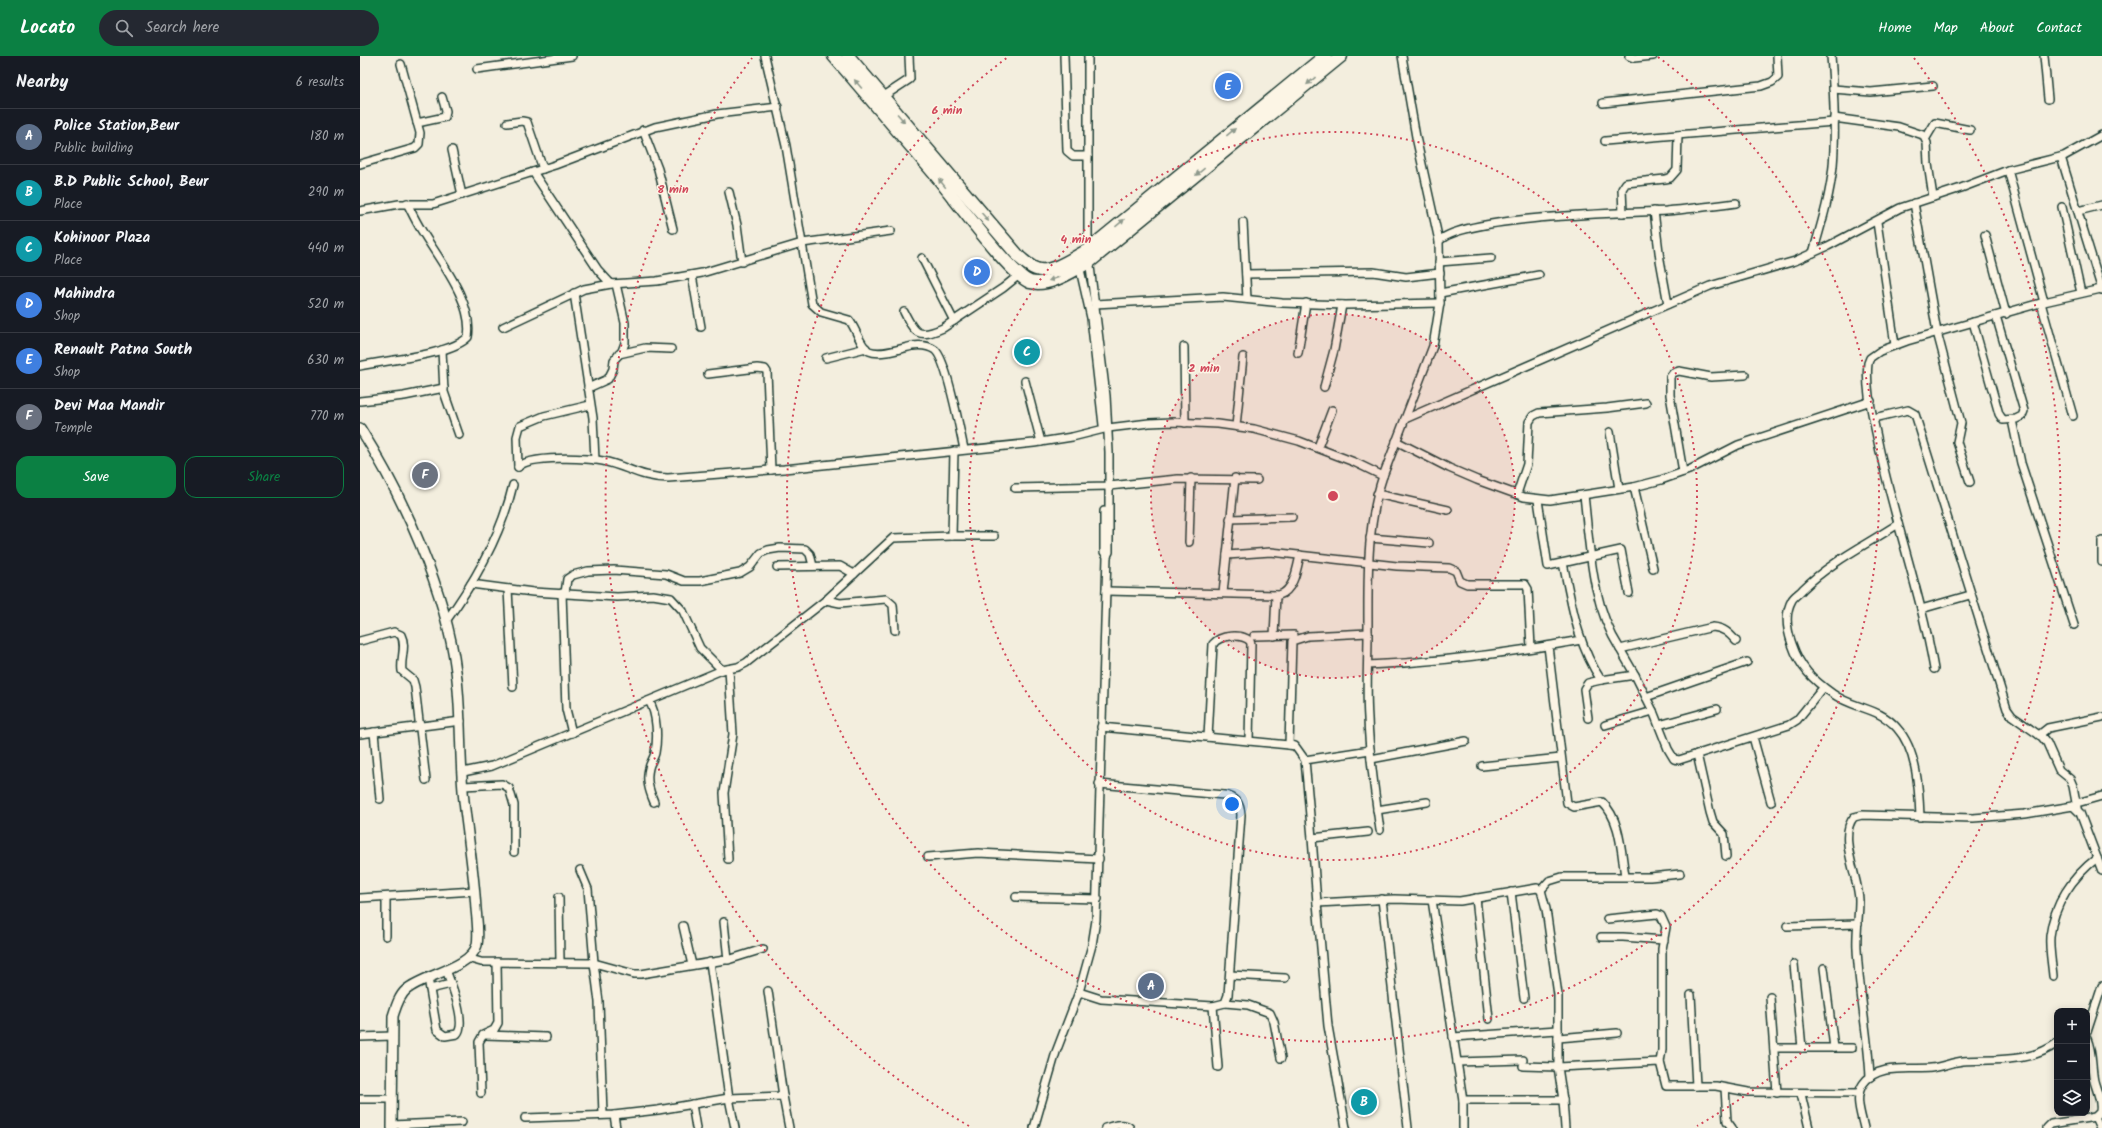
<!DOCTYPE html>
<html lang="en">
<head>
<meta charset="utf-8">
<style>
	body { margin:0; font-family:Kalam,sans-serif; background:#242831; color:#f1f3f6 }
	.controls { position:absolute; right:12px; bottom:12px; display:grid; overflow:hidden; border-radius:8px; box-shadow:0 2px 10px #0003 }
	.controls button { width:36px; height:36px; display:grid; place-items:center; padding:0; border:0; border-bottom:1px solid #363941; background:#171b24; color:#f1f3f6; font:20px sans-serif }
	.you { position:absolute; left:872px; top:748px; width:14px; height:14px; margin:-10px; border:3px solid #fff; border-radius:50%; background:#1a73e8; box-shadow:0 0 0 6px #1a73e833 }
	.badge { display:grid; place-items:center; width:26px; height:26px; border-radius:50%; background:#0b8043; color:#fff; font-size:13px; font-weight:700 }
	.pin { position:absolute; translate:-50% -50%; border:2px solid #fff; box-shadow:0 1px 4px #0006 }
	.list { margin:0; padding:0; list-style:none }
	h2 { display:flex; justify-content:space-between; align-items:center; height:52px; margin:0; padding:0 16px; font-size:17px }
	h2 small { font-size:13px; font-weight:400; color:#9ea1a6 }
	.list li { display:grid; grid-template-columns:26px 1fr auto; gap:12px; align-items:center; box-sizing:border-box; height:56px; padding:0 16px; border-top:1px solid #363941 }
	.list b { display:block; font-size:15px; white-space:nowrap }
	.list p { margin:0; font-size:13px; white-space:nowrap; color:#9ea1a6 }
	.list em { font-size:13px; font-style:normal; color:#9ea1a6 }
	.actions { display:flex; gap:8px; padding:12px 16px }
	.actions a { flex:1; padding:9px 0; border:1px solid #0b8043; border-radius:12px; text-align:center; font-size:14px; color:#0b8043 }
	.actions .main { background:#0b8043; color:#fff }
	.icon { flex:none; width:22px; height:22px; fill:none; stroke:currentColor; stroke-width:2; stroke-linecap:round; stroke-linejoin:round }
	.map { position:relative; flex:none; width:1742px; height:1072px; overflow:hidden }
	header { display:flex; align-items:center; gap:24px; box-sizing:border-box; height:56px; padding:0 20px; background:#0b8043; color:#fff }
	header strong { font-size:19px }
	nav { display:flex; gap:22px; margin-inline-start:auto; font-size:14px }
	.search { width:280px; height:36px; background:#242831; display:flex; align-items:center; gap:10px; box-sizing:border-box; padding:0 14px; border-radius:22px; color:#9ea1a6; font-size:15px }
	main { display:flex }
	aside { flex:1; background:#171b24 }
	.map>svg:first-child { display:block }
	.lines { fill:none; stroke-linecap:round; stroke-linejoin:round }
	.minor-casing { stroke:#1f3d34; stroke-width:10 }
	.tertiary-casing { stroke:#1f3d34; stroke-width:12 }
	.trunk-casing { stroke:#1f3d34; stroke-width:15 }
	.minor { stroke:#fcf5e5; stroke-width:7 }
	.tertiary { stroke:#fcf5e5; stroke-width:9 }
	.trunk { stroke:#fcf5e5; stroke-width:12 }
	.oneway { fill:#8e998c }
	.ring { fill:none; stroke:#d1495b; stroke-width:2; stroke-dasharray:2 4 }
	.centre { fill:#d1495b; stroke:#fcf5e5; stroke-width:2 }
	.ring-label { font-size:12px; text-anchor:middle; font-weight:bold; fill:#d1495b; stroke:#fcf5e5; stroke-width:3; stroke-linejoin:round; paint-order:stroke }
</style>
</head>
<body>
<header>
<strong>Locato</strong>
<div class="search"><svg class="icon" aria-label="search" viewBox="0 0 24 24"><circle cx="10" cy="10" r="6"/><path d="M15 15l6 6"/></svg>Search here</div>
<nav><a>Home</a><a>Map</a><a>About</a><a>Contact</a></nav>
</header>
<main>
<aside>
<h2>Nearby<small>6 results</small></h2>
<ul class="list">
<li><span class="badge" style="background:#5c6f8a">A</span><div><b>Police Station,Beur</b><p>Public building</p></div><em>180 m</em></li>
<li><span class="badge" style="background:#0f9aa8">B</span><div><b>B.D Public School, Beur</b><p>Place</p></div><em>290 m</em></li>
<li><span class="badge" style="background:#0f9aa8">C</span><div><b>Kohinoor Plaza</b><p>Place</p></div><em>440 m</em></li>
<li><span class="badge" style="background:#3f7fe0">D</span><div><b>Mahindra</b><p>Shop</p></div><em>520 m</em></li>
<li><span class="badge" style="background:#3f7fe0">E</span><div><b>Renault Patna South</b><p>Shop</p></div><em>630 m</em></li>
<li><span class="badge" style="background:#6b7280">F</span><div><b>Devi Maa Mandir</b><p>Temple</p></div><em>770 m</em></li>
</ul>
<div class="actions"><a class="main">Save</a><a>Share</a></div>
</aside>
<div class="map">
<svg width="1742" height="1072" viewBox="0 0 1742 1072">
	<rect width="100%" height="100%" fill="#f3eede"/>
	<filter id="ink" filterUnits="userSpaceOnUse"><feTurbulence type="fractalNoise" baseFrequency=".025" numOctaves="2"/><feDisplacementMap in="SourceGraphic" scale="8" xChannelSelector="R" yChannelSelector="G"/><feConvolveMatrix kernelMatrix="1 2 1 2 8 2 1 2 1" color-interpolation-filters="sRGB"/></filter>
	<g filter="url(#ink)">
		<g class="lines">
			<defs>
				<g id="minor">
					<path d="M405,0L426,90L452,248L461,256L489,264C496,272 500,290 509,295C520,300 540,293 552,290C559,289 568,289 575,294C587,304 600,375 604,393"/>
					<path d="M704,0L707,95L713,100H728"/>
					<path d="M1042,0L1056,81L1079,185"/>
					<path d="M1269,0L1274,2L1293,0"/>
					<path d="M1684,0L1688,43"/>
					<path d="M117,13L212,0"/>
					<path d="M1473,33L1511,36L1573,30"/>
					<path d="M521,42L550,23L549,0"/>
					<path d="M1243,47L1401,30L1412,26L1418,21L1417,0"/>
					<path d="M1474,62L1539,71L1563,79L1567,87L1568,108L1573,141"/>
					<path d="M57,67L85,61L86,55L82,41"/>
					<path d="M147,67L162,65L167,66L183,113"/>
					<path d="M283,74L298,113L313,173"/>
					<path d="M1566,82L1575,67L1610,74"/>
					<path d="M1245,85L1474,66"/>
					<path d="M92,94L102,139"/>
					<path d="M1701,101L1742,234"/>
					<path d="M0,108L55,92L59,88L60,77L41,8"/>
					<path d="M1648,114L1684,246"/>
					<path d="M173,116L238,214L251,228L297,225L342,217L442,187L531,175"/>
					<path d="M369,136L377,169L382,206"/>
					<path d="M1554,147L1577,276L1601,367L1597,386L1610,426"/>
					<path d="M1702,151L1721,237"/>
					<path d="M0,155L39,148H73L195,109L295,71L357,58L418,51"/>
					<path d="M1294,155L1300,204L1308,248"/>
					<path d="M1718,155L1742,149"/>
					<path d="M1263,157L1262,133L1266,127L1305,123L1310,122L1317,114L1318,79"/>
					<path d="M883,166L887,243"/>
					<path d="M1517,166L1535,289"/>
					<path d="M1625,179L1646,258"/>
					<path d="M1453,197C1461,169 1470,140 1473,110C1476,74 1474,37 1471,0"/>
					<path d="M562,202L594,265"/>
					<path d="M1079,206L1131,202"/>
					<path d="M719,209L731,262L743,369"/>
					<path d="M886,218L1013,216L1046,221L1080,217"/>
					<path d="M332,219L341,271"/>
					<path d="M214,237L233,362L235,404"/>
					<path d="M1080,237L1179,219"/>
					<path d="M1681,247L1713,360"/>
					<path d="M735,248L863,241L922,247L986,249L1080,247"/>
					<path d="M544,256C555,278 558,283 583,272L643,232L659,219"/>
					<path d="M1613,266L1639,358L1643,364L1656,363L1662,360L1664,355L1636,260"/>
					<path d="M143,271L224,233L251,228"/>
					<path d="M824,291L825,367"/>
					<path d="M82,294L84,336L99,379"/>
					<path d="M938,297L946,247"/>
					<path d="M259,298L285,292L311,293"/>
					<path d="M466,302L506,292"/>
					<path d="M0,310C26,304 91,299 108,281C114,246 79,204 62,175C56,166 52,157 47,147"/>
					<path d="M348,318L397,312L405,313L407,316L411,414"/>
					<path d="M665,325L681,386"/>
					<path d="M964,331L974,294L982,249"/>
					<path d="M228,332L248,323L253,313L254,304L262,295L265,287V267L256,228"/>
					<path d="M0,345L44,340L84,332"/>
					<path d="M1514,362L1548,354L1555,358L1647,653L1652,660L1682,681L1687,687L1699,714L1710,723L1713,730L1717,752"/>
					<path d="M1045,363L1350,230L1435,205L1468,190L1540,152L1601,132L1648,114L1704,100L1742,79"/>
					<path d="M1652,364L1661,407L1714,569"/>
					<path d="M876,370L883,301"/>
					<path d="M1250,376L1259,433"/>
					<path d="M1036,385L1089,412L1117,424L1164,441L1190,444L1274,431L1301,424L1329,414L1378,389L1511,345"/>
					<path d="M958,391L972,354"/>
					<path d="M158,411C170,399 226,402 243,405C267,410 281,422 308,422L424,413L674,387L712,381L748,372L789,367L813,366L858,368L894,373L939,385L994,406L1023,420"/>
					<path d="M158,411L157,381L160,370L184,360L230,349"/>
					<path d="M1323,416L1310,339V321L1313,317L1319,315L1351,321L1385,319"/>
					<path d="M1274,431L1293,512"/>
					<path d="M655,432L749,430L818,423L897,424"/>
					<path d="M1017,438L1088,454"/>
					<path d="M1157,438L1167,408L1169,366L1173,360L1179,357L1247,352L1286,347"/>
					<path d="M1224,439C1230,492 1231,548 1260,593L1353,571C1364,572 1369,577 1376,585"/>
					<path d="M1178,444L1188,510L1261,494L1269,537"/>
					<path d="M744,455V496L747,500"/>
					<path d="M870,463L932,461"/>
					<path d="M1538,468C1506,489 1470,506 1443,533C1440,537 1434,540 1432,544C1424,558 1427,574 1432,588C1440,612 1453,624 1473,638C1494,653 1519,651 1537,672C1557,694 1559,733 1560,761"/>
					<path d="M592,480H634"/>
					<path d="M1010,482L1069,487"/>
					<path d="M1742,485V506"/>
					<path d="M829,486L831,422"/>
					<path d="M867,499L911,496L1037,510L1089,512L1096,515L1100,525L1107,528H1165L1168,533L1171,592"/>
					<path d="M1203,507C1212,549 1217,588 1241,624L1275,619L1293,655L1308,693L1314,703L1319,704L1429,669L1437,664L1463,632"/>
					<path d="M417,511L480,510L494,518"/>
					<path d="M111,528L173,536L257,541L293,539L311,542L323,555L340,592L362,614"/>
					<path d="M148,533L153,631"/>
					<path d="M746,535L919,539C934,535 937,512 940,499"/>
					<path d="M202,537L206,653L212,677"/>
					<path d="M205,537L207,523L213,519L228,515L254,514L306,518L324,525H340L380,517L390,511L401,497L408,494L420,492L445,493L450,498L453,510"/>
					<path d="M863,537L875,422"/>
					<path d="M466,544L480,547L526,543L533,549L535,574"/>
					<path d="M1561,553L1610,539"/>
					<path d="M86,565C116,524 141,480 153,429"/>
					<path d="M894,580L934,579"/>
					<path d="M914,580L916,539"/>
					<path d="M0,585L34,576L41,579C47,591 40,602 42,615L53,624L55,631L66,724"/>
					<path d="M1188,590L1207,747L1214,751L1242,746C1261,764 1261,795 1265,820"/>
					<path d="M1260,593L1275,619"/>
					<path d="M1008,609C1079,606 1150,597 1221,584"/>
					<path d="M1574,613C1561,538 1535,466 1519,391C1514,365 1505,334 1508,307L1510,302L1520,295L1547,285L1684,246L1741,233"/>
					<path d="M1286,641L1387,606"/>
					<path d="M289,645C297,657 298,682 295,697C294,702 290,707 289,712C286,724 289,734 294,746"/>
					<path d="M1228,662L1224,633L1228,627L1241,624"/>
					<path d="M1245,669L1293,655"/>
					<path d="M1299,669L1357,653"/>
					<path d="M741,671L929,689L935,690L945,704"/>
					<path d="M14,676L20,743"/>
					<path d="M0,678L101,665"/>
					<path d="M1679,679L1688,672L1742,661"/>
					<path d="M848,681L853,588C860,579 881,577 890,585L891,588L889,685"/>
					<path d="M1393,681L1411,746"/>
					<path d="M929,689L932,585L948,580L1008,577"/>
					<path d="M1337,698L1350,756L1353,766L1364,778L1366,800"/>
					<path d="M1011,703L1106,685"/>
					<path d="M1122,710L1201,702"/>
					<path d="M103,716L132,710L362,614L378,611L386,607L466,544L533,482L592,480L594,395"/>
					<path d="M103,730L142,728L149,732L154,749V796"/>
					<path d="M1717,747L1742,740"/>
					<path d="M1017,754L1067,746"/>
					<path d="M1020,774C1015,737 1009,700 1008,662C1006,634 1008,605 1008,577C1008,524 1006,471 1023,420L1073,290L1080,247L1079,185C1103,160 1265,157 1306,155C1329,153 1353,150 1376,147"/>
					<path d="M1008,776L952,782L957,847L1034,843L1100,845L1177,832L1181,834L1186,853L1198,939V1011L1163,1010"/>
					<path d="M952,782L945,704L1010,694"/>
					<path d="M568,801L618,797L739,803"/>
					<path d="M368,803L364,737L373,678L369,613"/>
					<path d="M220,814L228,833L234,907L239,946L243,1058"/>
					<path d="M1181,834L1189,825L1202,821H1290L1320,818"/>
					<path d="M1151,836L1164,942"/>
					<path d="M26,841V880"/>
					<path d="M199,841L200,906"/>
					<path d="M656,841L738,843"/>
					<path d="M0,842L115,835"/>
					<path d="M1116,842L1129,963"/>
					<path d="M1022,843L1048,1072"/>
					<path d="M1072,844L1103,1044"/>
					<path d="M957,847L968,970L986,1072"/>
					<path d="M1247,863L1297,858L1301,860L1306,871L1302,893V994L1300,1006"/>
					<path d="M364,866L368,904"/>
					<path d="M323,870L332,909"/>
					<path d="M1427,870L1498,868"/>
					<path d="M1241,881H1263L1304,884"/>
					<path d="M107,902L121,906L234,907L274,918H281L371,903L403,893"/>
					<path d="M350,906L369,1042L375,1072"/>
					<path d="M1434,908L1442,992"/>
					<path d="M1464,912L1474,992"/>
					<path d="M870,919L925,922"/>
					<path d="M1693,920C1692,908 1689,893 1690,880C1694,848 1712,821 1737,802"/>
					<path d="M68,922L77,974L85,980L97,978C107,967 91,927 86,914"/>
					<path d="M70,933L91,928"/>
					<path d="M408,935L423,1040"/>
					<path d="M719,936L741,943L853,950L865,947L868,939L881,759C880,747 876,741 864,739L739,728"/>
					<path d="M1331,939L1336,1030"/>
					<path d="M1410,941L1417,1037"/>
					<path d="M865,947L888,949L910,957L914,966L921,1002"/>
					<path d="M853,950L858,1011"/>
					<path d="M1727,976L1742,930"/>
					<path d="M125,979L186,981"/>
					<path d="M0,981L33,980"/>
					<path d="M1093,981L1198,974"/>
					<path d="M1198,982L1257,977"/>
					<path d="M1414,992H1492"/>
					<path d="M1097,1006L1163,1004"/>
					<path d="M1510,1021C1508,978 1499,936 1497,893C1496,877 1499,860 1499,844C1499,822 1477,780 1494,761L1502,759L1613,762L1665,758L1713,750L1720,757L1742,815"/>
					<path d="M1365,1032L1367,1065L1372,1072"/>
					<path d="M121,1037L119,986L123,979L134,974L138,967L137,906"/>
					<path d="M1441,1038L1449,1072"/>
					<path d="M0,1043H32"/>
					<path d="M1203,1044L1198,1011L1300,1006L1306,1030H1356L1388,1036L1499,1037"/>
					<path d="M332,1048L336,1072"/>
					<path d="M254,1059L256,1072"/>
					<path d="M1735,1061L1740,1072"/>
					<path d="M165,1062L254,1059L298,1054L369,1042L423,1040L429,1072"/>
					<path d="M32,1069L102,1066"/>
					<path d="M674,1072L696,996L719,936L732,889L736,864L747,500L749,496V396L746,340L728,194V0"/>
					<path d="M745,1072C753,1070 764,1066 770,1072"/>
					<path d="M1103,1072V1044H1203L1205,1072"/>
					<path d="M1504,1072C1501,1058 1494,1041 1503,1028C1518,1007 1549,1014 1571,1012C1582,1011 1592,1006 1603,1005C1634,1003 1671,1007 1697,987"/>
					<path d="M1687,1072L1691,1068L1735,1061L1740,1056C1742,1045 1737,1036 1734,1025C1731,1011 1733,997 1727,983"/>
				</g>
				<path id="tertiary" d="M0,372C43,440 86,535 96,615C102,658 99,702 104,745C108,781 114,817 116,853C117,864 119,877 117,889C111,912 63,919 46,934C39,940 36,951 33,960L32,1072"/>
				<g id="trunk">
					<path d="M474,0C507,39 541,78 574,117C591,137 651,220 670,226C690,231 712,215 729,206L981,0"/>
					<path d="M488,0L660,202C665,206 670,211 676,213C690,219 715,201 728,194L965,0"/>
				</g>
			</defs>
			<use href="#minor" class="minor-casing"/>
			<use href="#tertiary" class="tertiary-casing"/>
			<use href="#trunk" class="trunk-casing"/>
			<use href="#minor" class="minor"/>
			<use href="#tertiary" class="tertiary"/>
			<use href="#trunk" class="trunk"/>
		</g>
		<defs><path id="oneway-solid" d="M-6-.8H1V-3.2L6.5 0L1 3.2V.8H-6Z"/></defs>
		<g class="oneway">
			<use href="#oneway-solid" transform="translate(951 25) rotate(140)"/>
			<use href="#oneway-solid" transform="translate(498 28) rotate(-130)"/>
			<use href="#oneway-solid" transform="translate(541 62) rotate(49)"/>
			<use href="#oneway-solid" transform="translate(871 76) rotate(-39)"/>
			<use href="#oneway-solid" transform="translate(840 116) rotate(141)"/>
			<use href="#oneway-solid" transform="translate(582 127) rotate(-129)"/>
			<use href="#oneway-solid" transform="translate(625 161) rotate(50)"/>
			<use href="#oneway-solid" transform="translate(760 167) rotate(-40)"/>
			<use href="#oneway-solid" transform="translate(694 223) rotate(161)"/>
		</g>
	</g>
	<circle cx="973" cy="440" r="182" fill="#d1495b" fill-opacity=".12"/>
	<g class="ring">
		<circle cx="973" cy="440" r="182"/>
		<circle cx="973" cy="440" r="364"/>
		<path d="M1298 1A546 546 0 1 1 648 1"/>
		<path d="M609 1070A728 728 0 0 1 392 2M1554 2A728 728 0 0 1 1337 1070"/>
	</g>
	<circle cx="973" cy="440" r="6" class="centre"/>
	<g class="ring-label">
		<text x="587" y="58">6 min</text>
		<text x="313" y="137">8 min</text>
		<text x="716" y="187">4 min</text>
		<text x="844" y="316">2 min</text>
	</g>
</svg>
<div class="controls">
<button>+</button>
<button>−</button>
<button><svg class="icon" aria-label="layers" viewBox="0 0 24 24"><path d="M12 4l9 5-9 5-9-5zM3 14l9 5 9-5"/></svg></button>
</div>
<div class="you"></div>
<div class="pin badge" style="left:791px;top:930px;background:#5c6f8a">A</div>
<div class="pin badge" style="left:1004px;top:1046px;background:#0f9aa8">B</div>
<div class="pin badge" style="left:667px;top:296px;background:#0f9aa8">C</div>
<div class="pin badge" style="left:617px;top:216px;background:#3f7fe0">D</div>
<div class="pin badge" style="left:868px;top:30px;background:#3f7fe0">E</div>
<div class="pin badge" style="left:65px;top:419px;background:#6b7280">F</div>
</div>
</main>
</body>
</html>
